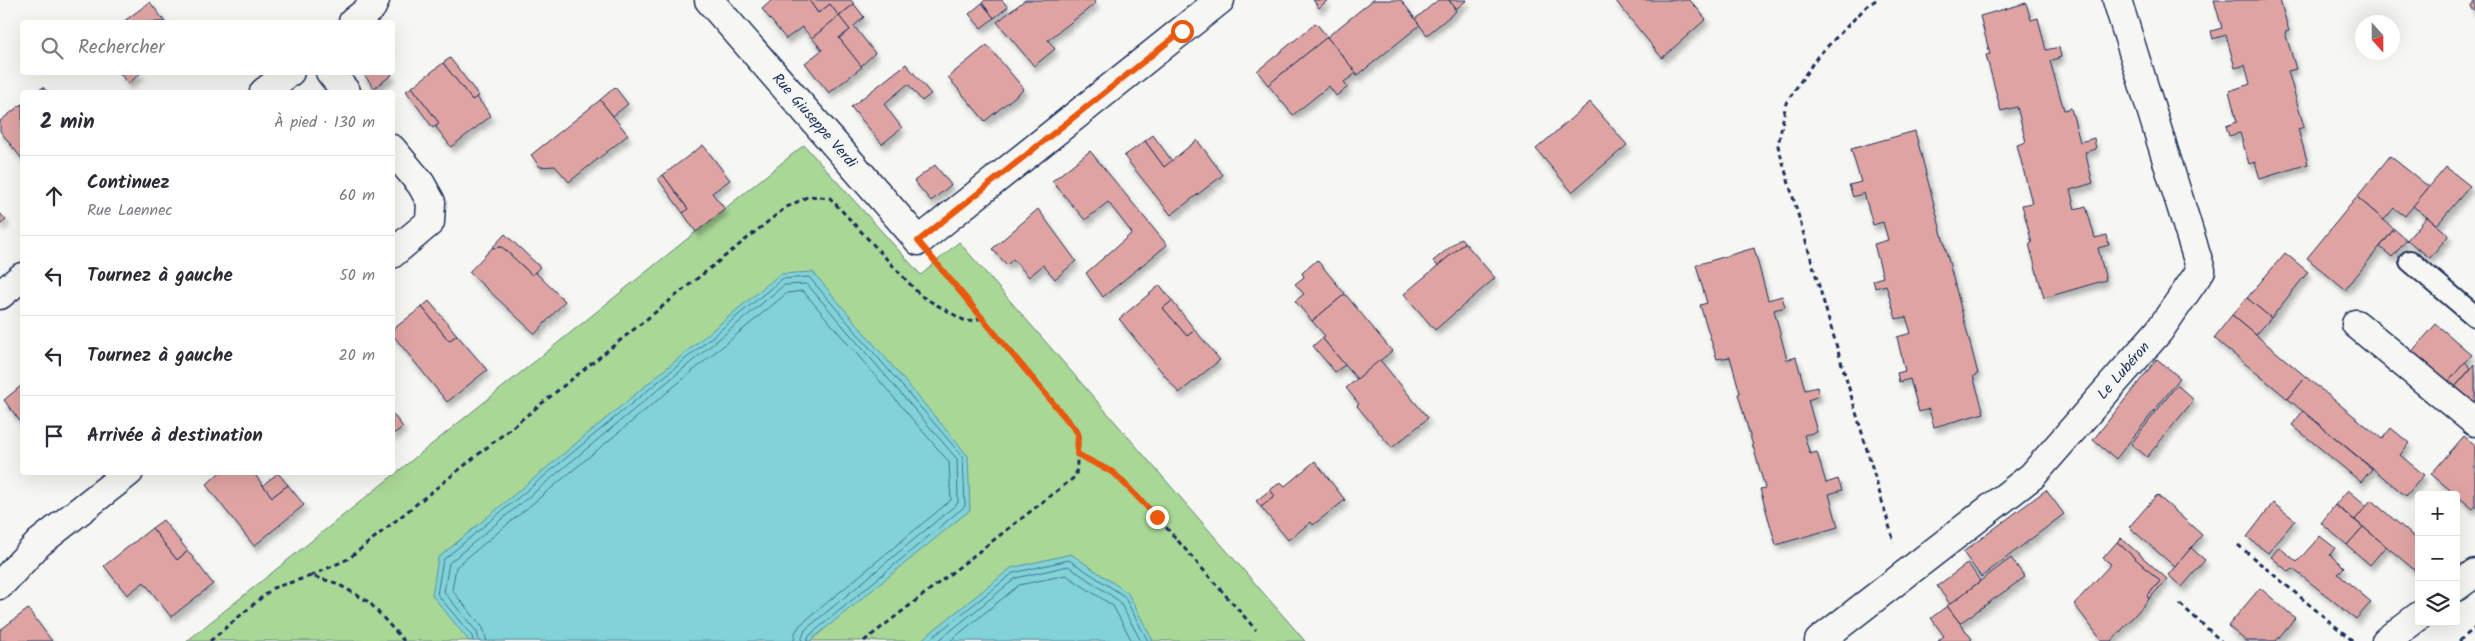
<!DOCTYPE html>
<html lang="fr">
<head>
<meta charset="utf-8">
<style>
	body { margin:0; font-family:Kalam,sans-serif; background:#f7f7f7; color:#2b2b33 }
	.controls { position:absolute; right:15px; bottom:15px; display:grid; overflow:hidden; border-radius:5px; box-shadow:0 5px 20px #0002 }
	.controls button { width:45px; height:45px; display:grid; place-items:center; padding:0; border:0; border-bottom:1px solid #e1e1e2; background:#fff; color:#2b2b33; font:25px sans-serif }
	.compass { position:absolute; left:2355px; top:15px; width:45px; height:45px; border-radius:50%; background:#fff; box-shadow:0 5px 20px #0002; rotate:159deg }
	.stop { position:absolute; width:15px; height:15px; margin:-11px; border:4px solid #ea580c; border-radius:50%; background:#fff }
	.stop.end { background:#ea580c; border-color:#fff; box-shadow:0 1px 5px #0008 }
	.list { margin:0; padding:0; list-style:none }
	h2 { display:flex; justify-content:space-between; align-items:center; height:65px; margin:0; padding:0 20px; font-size:21px }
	h2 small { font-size:16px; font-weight:400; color:#7c7c81 }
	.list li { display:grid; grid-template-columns:32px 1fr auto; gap:15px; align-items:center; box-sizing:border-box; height:80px; padding:0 20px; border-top:1px solid #e1e1e2 }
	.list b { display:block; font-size:19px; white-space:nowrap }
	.list p { margin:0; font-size:16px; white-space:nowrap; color:#7c7c81 }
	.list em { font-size:16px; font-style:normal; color:#7c7c81 }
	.icon { flex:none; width:28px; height:28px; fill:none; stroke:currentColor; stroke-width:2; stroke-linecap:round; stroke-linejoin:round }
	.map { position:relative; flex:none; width:2475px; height:641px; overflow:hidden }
	.search { position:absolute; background:#fff; box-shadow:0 5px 20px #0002; left:20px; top:20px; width:375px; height:55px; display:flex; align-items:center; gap:12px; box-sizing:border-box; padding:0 18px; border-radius:5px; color:#7c7c81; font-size:19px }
	.panel { position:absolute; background:#fff; box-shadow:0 5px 20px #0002; left:20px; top:90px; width:375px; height:385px; border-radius:5px }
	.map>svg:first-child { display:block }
	.green { fill:#a9d796; stroke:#62837a }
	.water { fill:#81d3d8; stroke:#5891a7 }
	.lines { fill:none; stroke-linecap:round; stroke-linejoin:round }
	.shore { stroke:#44718f; stroke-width:1 }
	.building { fill:#dfa4a2; stroke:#1b2f5e; filter:url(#shadow) }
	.service-casing { stroke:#1b2f5e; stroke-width:24 }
	.minor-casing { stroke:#1b2f5e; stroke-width:31 }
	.path { stroke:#1b2f5e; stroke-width:3; stroke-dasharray:5 4; stroke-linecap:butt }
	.service { stroke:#f6f6f2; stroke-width:20 }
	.minor { stroke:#f6f6f2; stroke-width:28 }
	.route { stroke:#ea580c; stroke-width:6 }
	.labels { text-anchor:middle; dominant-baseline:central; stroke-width:5; stroke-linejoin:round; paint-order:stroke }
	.street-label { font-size:15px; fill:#1b2f5e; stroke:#f6f6f2 }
</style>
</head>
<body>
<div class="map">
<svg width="2475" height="641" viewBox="0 0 2475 641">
	<defs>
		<filter id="shadow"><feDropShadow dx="3" dy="5.5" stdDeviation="2.5" flood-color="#0004"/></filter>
	</defs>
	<rect width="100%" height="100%" fill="#f6f6f2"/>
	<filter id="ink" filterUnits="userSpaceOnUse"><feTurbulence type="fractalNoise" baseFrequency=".02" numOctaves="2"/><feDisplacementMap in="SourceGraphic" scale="10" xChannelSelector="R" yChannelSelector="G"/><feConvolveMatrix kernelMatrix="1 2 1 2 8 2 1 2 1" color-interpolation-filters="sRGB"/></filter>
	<g filter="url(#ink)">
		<path class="green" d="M804,145L921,275L959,242L1305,641H187Z"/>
		<g class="water">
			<path d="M813,272L968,456L970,510L810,641H469L432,595L438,558L780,274Z"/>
			<path d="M1071,554L1128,593L1153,641H920L1011,568Z"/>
		</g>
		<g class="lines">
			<g class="shore">
				<path d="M473,641L472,636L437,594L443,560L782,279L809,277L963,457L965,506L810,635L807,641"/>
				<path d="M479,641L477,632L444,592L449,563L784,285L807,284L957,459L958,503L805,630L801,641"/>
				<path d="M487,641L483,628L452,590L456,567L787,293L803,291L949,462L951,500L800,625L795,633L794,641"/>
				<path d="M928,641L1013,573L1069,560L1124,596L1148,641"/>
				<path d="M938,641L1016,578L1068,566L1119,601L1141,641"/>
				<path d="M950,641L1019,585L1066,575L1113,606L1132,641"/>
			</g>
		</g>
		<g class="building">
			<path d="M772,0H809L818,13L830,4L839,16L812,38L802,27L786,39L762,9Z"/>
			<path d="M809,0H851L854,4L839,16L830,4L818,13Z"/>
			<path d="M985,0H1002L1008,7L994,18L982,3Z"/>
			<path d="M1025,0H1094L1096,3L1048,40L1055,49L1034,66L997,22Z"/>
			<path d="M1313,0H1328L1319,8Z"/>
			<path d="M1373,0H1401L1420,25L1358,75L1327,37Z"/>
			<path d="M1438,0H1449L1456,11L1427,35L1415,19Z"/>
			<path d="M1449,0H1467L1456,9Z"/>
			<path d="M1615,0H1690L1706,19L1662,58Z"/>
			<path d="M2214,0H2280L2289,31L2285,32L2296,69L2288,71L2304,127L2298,129L2308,164L2260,179L2255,162L2249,164L2240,133L2229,136L2226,126L2237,122L2229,91L2250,84L2245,65L2235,68L2226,35L2213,39L2211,31L2222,28Z"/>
			<path d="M2475,0V11L2470,7Z"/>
			<path d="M150,2L165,22H123Z"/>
			<path d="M982,3L994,18L981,28L969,14Z"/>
			<path d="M2026,3L2031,20L2038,18L2046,50L2059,47L2061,57L2050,61L2064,110L2071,108L2080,142L2094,138L2096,149L2085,152L2093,183L2070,190L2075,209L2086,206L2095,238L2107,235L2109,245L2098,248L2106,280L2044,298L2029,244L2032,243L2022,205L2032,203L2017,145L2026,142L2017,107L2001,111L1986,55L1990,54L1980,16Z"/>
			<path d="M854,4L864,17L854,26L875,53L861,66L839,38L850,30L839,16Z"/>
			<path d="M839,16L850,30L839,38L862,67L829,93L805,63L822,50L812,38Z"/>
			<path d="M1316,23L1327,37L1268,85L1257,71Z"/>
			<path d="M1327,37L1358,75L1355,74L1344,82L1348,87L1336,96L1329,86L1293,115L1268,85Z"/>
			<path d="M987,45L1024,89L985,121L948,77Z"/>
			<path d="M450,58L479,96L472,100L443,63Z"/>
			<path d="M443,63L472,100L477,97L491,116L451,147L436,127L439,123L412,87Z"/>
			<path d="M906,64L931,94L922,101L908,84L884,104L902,128L882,144L851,107Z"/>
			<path d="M119,72H142L128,84Z"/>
			<path d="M362,72H390L392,75L374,88Z"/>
			<path d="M43,87L47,92H37Z"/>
			<path d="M412,87L439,123L433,128L406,91Z"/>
			<path d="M615,87L628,104L613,116L600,100Z"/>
			<path d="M600,100L628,135L569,182L555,166L540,167L531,155Z"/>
			<path d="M1590,102L1627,145L1572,192L1536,149Z"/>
			<path d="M22,104V159L0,131V121Z"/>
			<path d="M1915,131L1978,374L1973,376L1984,413L1934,427L1929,409L1919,412L1910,379L1899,382L1897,373L1905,371L1897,337L1911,333L1906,317L1896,319L1886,285L1875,288L1873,280L1883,277L1874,244L1888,240L1883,222L1873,225L1864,193L1853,197L1849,185L1861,182L1851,149Z"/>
			<path d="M1153,135L1172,161L1164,167L1145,141Z"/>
			<path d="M1197,140L1223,175L1171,215L1124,156L1145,141L1164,167Z"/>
			<path d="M703,145L730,180L712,193L725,209L696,232L683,213L688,209L663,175Z"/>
			<path d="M1090,151L1167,245L1103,297L1086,273L1132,233L1108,202L1085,220L1052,181Z"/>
			<path d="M2390,156L2429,187L2405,216L2394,208L2384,220L2357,197Z"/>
			<path d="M935,165L951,185L931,201L914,181Z"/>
			<path d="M2446,167L2470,186L2437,225L2413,206Z"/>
			<path d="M663,175L688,209L683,213L658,179Z"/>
			<path d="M2357,197L2394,229L2345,290L2307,258Z"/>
			<path d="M1038,209L1076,261L1055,279L1043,265L1029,277L1013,259L1007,265L992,249Z"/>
			<path d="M0,213L6,220L0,225Z"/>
			<path d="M2427,217L2449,235L2430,258L2407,240Z"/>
			<path d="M2394,229L2407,240L2392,257L2380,247Z"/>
			<path d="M505,234L540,267L532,275L502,247L492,248Z"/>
			<path d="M1461,238L1465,243L1438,266L1433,261Z"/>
			<path d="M1465,243L1495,278L1435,330L1404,294Z"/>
			<path d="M502,247L532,275L535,272L565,301L535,334L469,272L492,248Z"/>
			<path d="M1754,248L1768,300L1782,296L1785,307L1774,310L1787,360L1796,357L1805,390L1817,387L1819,396L1808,400L1817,432L1804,435L1810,454L1817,452L1826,483L1838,479L1842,490L1829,494L1838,527L1776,545L1760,489L1765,488L1738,394L1740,393L1730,357L1717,359L1700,305L1707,303L1696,265Z"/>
			<path d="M2285,253L2308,272L2271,318L2247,298Z"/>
			<path d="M1317,260L1345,294L1312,321L1295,301L1304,294L1295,284L1304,277L1302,273Z"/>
			<path d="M1160,285L1172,301L1163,308L1187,336L1195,330L1220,360L1179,393L1119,319Z"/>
			<path d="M1345,294L1392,351L1357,379L1322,338L1325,336L1312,321Z"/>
			<path d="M2247,298L2271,318L2256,335L2232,315Z"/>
			<path d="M429,301L457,335L449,341L422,307Z"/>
			<path d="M1172,301L1195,330L1187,336L1163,308Z"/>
			<path d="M422,307L449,341L457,335L487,370L447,402L392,334V330Z"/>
			<path d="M2232,315L2306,377L2288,399L2214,338Z"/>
			<path d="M2436,324L2472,355L2443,388L2407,357Z"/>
			<path d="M1322,338L1345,365L1335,372L1313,346Z"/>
			<path d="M2157,359L2180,378L2116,459L2093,440Z"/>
			<path d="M1380,360L1428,418L1392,448L1357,406L1359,404L1346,388Z"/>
			<path d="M2465,362L2471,368L2449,394L2443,388Z"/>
			<path d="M2475,364V415L2449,394Z"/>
			<path d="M2306,377L2382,439L2391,428L2409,443L2400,455L2424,475L2406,496L2288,399Z"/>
			<path d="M22,385V424L4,400Z"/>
			<path d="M2177,385L2194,400L2147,457L2131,444Z"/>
			<path d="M2303,411L2372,469L2361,482L2292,425Z"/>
			<path d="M392,413L403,427L392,435Z"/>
			<path d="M2464,436L2475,445V507L2473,509L2431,474Z"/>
			<path d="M1315,461L1345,500L1313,525L1311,522L1288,540L1261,507L1275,496L1270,490L1281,482L1285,486Z"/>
			<path d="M220,472H253L272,497L288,485L304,505L254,546L206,485Z"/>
			<path d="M278,473L288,485L272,497L263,485Z"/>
			<path d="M1270,490L1275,496L1261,507L1256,501Z"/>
			<path d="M2046,490L2064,514L1981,577L1963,552Z"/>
			<path d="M2348,490L2367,506L2355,520L2335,505Z"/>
			<path d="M2157,495L2202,535L2175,567L2129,527Z"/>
			<path d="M2371,500L2419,541L2418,573L2355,520Z"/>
			<path d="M2273,503L2295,520L2268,553L2247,537Z"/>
			<path d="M2335,505L2363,527L2347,545L2321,523Z"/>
			<path d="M163,520L188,551L177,560L152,528Z"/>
			<path d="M2363,527L2386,546L2370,565L2347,545Z"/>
			<path d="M152,528L177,560L188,551L213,584L171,617L144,582L127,595L104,566Z"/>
			<path d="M2320,536L2335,548L2330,555L2344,567L2338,574L2371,602L2356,619L2293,569L2289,572L2271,557L2279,547L2297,562Z"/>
			<path d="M2121,538L2167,579L2149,599L2147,596L2160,581L2117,542Z"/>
			<path d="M2117,542L2160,581L2147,596L2149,599L2112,641H2102L2074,604L2111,564L2103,558Z"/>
			<path d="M2191,548L2205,560L2182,587L2168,575Z"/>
			<path d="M2011,558L2025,577L1960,623L1947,606Z"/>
			<path d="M1968,563L1980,581L1950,604L1937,586Z"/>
			<path d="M2260,588L2295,618L2276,641H2246L2228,626Z"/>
			<path d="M1947,606L1972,639L1969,641H1938L1944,636L1931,618Z"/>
			<path d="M28,609L52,641H0V630Z"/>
		</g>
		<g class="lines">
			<defs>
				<path id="service" d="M2410,261L2475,316"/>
				<g id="minor">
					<path d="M709,0L919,241L1220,0"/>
					<path d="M353,22L372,7L375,0"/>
					<path d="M330,72L346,92"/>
					<path d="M264,92L290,72"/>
					<path d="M392,149L421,184L431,202L430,222L392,254"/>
					<path d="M0,295L22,277"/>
					<path d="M2356,324L2475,422"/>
					<path d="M0,585L39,543L129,472"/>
					<path d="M2456,587L2475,573"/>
					<path d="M1819,641L2032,476L2159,331L2201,270L2117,0"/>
					<path d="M2386,641L2419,616"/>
				</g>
			</defs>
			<use href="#service" class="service-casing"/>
			<use href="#minor" class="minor-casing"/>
			<g class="path">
				<path d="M1876,0L1867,6L1817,57L1786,103L1778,146L1894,542"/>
				<path d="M1077,454L1115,473L1157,517L1256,630"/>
				<path d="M2238,545L2353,641"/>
				<path d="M311,576L348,559L785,208L809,196L830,198L921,296L967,322L982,318"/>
				<path d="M2180,604L2221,641"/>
				<path d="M210,641L273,588L311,576L336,583L369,602L404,641"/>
				<path d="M864,641L1076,476L1079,433L938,266"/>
				<path d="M2459,641L2475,628"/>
			</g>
			<use href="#service" class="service"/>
			<use href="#minor" class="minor"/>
		</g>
	</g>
	<g class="lines" filter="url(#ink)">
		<path class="route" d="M1157,517L1114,473L1077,454L1078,433L918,241L1182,31"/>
	</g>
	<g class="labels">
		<g class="street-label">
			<text transform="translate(814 121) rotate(49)">Rue Giuseppe Verdi</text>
			<text transform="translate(2124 371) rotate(-49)">Le Lubéron</text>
		</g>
	</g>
</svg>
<div class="controls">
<button>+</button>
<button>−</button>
<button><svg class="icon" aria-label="layers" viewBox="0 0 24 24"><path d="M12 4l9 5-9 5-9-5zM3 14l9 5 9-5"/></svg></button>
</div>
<svg class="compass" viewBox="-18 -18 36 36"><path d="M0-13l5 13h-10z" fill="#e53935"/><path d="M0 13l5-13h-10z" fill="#7c7c81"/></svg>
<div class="stop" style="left:1182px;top:31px"></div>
<div class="stop end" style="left:1157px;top:517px"></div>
<div class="search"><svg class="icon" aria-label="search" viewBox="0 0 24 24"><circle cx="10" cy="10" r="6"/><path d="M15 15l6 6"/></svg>Rechercher</div>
<section class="panel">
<h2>2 min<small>À pied · 130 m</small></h2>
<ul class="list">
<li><svg class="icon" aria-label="ahead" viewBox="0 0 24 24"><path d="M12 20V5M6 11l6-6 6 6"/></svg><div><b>Continuez</b><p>Rue Laennec</p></div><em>60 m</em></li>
<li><svg class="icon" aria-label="left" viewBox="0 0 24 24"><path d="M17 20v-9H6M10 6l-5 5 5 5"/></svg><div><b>Tournez à gauche</b></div><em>50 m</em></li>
<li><svg class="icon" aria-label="left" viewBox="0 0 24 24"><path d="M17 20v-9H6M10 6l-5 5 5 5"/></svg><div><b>Tournez à gauche</b></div><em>20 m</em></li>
<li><svg class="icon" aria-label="arrive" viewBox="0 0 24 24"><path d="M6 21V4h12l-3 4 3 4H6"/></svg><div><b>Arrivée à destination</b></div></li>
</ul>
</section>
</div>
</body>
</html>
